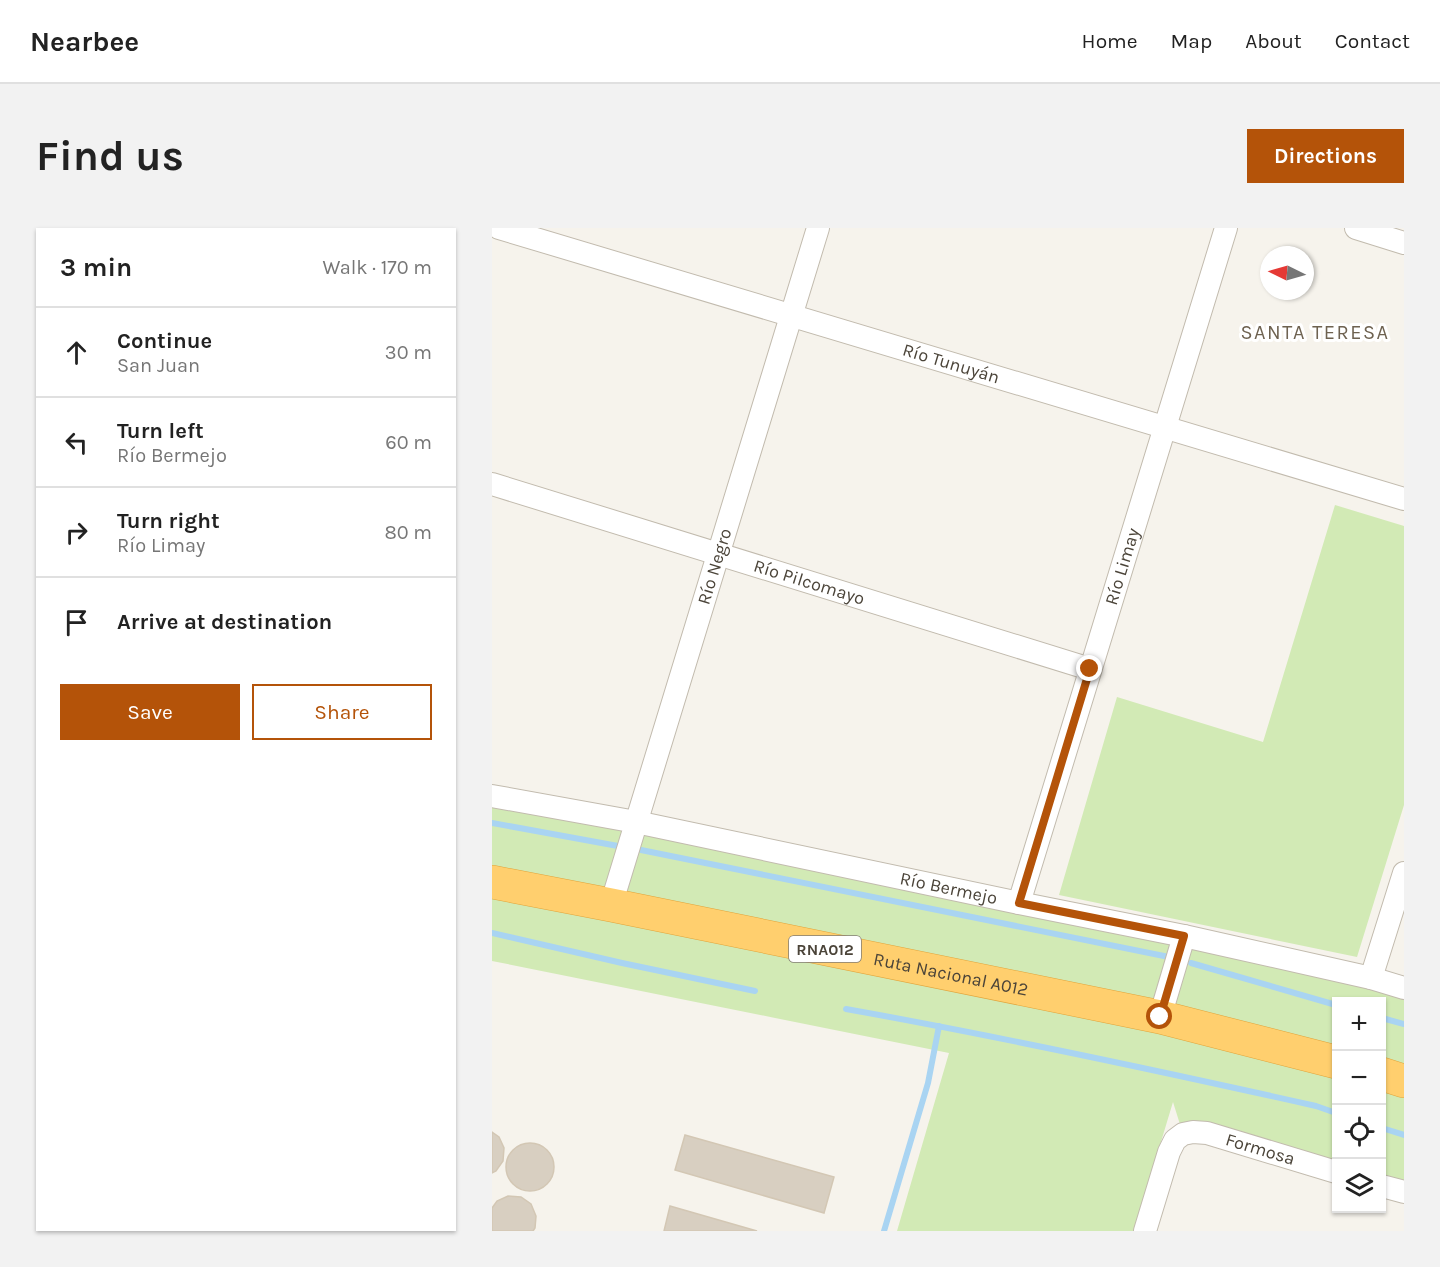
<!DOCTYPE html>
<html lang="en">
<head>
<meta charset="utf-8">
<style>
	body { margin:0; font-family:Karla,sans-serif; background:#f2f2f2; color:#222 }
	.controls { position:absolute; right:18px; bottom:18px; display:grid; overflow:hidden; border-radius:0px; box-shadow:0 2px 4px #0004 }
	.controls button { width:54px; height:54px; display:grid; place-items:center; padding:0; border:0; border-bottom:2px solid #e0e0e0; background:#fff; color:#222; font:30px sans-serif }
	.compass { position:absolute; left:768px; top:18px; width:54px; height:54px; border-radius:50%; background:#fff; box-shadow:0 2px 4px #0004; rotate:275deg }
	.stop { position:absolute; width:18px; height:18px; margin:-14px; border:4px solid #b45309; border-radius:50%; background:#fff }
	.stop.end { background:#b45309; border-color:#fff; box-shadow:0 2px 6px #0008 }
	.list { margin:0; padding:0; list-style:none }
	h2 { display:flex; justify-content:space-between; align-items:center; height:78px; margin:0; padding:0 24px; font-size:26px }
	h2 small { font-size:20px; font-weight:400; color:#767676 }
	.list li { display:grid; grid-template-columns:39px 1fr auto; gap:18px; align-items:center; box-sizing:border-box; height:90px; padding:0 24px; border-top:2px solid #e0e0e0 }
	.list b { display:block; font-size:22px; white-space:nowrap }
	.list p { margin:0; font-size:20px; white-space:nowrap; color:#767676 }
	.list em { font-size:20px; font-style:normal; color:#767676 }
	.actions { display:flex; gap:12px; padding:18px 24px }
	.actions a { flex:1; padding:14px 0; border:2px solid #b45309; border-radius:0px; text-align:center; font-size:21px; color:#b45309 }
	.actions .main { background:#b45309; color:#fff }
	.icon { flex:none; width:33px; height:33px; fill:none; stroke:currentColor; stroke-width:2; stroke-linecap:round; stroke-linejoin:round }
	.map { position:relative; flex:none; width:912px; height:1003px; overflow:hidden; border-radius:0px }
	header { display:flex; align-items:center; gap:36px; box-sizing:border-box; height:84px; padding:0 30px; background:#fff; border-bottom:2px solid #e0e0e0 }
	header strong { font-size:28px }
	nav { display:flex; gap:33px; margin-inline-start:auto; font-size:21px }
	.intro { display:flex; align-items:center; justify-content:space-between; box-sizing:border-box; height:144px; padding:0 36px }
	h1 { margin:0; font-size:42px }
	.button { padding:15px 27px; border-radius:0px; background:#b45309; color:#fff; font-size:21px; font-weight:700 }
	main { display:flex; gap:36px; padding:0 36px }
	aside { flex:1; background:#fff; border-radius:0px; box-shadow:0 2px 4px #0004 }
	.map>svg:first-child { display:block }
	.green { fill:#d2eab5 }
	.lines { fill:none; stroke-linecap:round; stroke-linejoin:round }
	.stream { stroke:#a9d4f2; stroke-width:6 }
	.building { fill:#d8cfc1; stroke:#d3c7b4; stroke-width:1.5 }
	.minor-casing { stroke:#c2bbae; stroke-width:24 }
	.highway-casing { stroke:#e0a43c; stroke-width:34 }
	.minor { stroke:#fff; stroke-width:22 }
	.highway { stroke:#ffcf6e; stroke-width:33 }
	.route { stroke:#b45309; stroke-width:8 }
	.labels { text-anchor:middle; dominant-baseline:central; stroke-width:6; stroke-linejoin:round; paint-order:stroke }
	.shield { fill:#fff; stroke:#817c74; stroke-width:1.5 }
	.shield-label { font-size:16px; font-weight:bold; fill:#4b4439 }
	.street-label { font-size:18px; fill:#4b4439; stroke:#fff }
	.neighbourhood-label { font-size:20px; letter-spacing:1.5px; fill:#6e6250; stroke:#fff }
</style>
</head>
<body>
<header>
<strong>Nearbee</strong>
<nav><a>Home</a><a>Map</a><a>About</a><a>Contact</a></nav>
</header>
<div class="intro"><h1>Find us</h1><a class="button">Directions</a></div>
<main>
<aside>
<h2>3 min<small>Walk · 170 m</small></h2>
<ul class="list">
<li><svg class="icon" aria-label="ahead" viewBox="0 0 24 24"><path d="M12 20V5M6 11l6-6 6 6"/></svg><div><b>Continue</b><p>San Juan</p></div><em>30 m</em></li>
<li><svg class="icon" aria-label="left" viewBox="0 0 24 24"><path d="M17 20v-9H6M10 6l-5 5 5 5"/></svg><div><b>Turn left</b><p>Río Bermejo</p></div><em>60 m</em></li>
<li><svg class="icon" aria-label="right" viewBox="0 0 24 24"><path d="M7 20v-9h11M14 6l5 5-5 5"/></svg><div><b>Turn right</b><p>Río Limay</p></div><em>80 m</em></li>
<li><svg class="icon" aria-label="arrive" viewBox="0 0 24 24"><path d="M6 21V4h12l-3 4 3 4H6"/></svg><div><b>Arrive at destination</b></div></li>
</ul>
<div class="actions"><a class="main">Save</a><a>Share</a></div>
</aside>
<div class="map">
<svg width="912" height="1003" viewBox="0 0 912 1003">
	<rect width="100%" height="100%" fill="#f6f3ec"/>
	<g class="green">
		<path d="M843,277L912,298V577L865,729L567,667L625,469L771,514Z"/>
		<path d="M0,568L912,760V964L890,958V774H844V944L691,906L681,874L642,1003H405L457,825L0,733Z"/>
	</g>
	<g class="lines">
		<g class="stream">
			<path d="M0,595L126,618"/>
			<path d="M149,622L677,729"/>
			<path d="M0,705L130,735L263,763"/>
			<path d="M699,735L844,777"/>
			<path d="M354,781C511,809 668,843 824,878L844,885"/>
			<path d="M890,790L912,796"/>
			<path d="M890,900L912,907"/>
			<path d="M392,1003L436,855L447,798"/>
		</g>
	</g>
	<g class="building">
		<path d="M0,904L7,909L12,920L11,933L4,943L0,945Z"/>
		<path d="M193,907L342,949L332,985L183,942Z"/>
		<circle cx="38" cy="939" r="24"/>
		<path d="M16,968L29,969L39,976L44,988L43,1000L41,1003H0V980L5,973Z"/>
		<path d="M178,978L265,1003H172Z"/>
	</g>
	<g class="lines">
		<defs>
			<g id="minor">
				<path id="s1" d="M7,0L912,271"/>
				<path d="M864,0L912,15"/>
				<path id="s2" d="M0,256L598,441"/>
				<path id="s3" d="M0,568L144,594L527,675L692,708L879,750L912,760"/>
				<path id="s4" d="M527,675L734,0"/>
				<path id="s5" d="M119,677L326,0"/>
				<path d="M879,750L912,645"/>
				<path d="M668,789L692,708"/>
				<path d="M890,958L912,964"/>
				<path id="s6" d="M653,1003L677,924L683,912L691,906L701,904L715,905L844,944"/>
			</g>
			<g id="highway">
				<path id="s7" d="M0,654L119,677L668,789L844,834"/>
				<path d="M890,846L912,853"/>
			</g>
		</defs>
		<use href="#minor" class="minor-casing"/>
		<use href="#highway" class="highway-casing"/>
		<use href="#minor" class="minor"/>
		<use href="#highway" class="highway"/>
	</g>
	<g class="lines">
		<path class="route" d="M598,441L527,675L692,708L668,789"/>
	</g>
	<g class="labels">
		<rect class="shield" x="297" y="708" width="72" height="26" rx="4.5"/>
		<g class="shield-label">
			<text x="333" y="721">RNA012</text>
		</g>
		<g class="street-label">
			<text stroke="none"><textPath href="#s1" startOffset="472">Río Tunuyán</textPath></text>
			<text stroke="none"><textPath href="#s5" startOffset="354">Río Negro</textPath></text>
			<text stroke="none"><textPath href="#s4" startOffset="352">Río Limay</textPath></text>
			<text stroke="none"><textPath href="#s2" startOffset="332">Río Pilcomayo</textPath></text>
			<text stroke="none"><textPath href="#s3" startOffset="466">Río Bermejo</textPath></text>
			<text stroke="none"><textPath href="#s7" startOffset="468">Ruta Nacional A012</textPath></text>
			<text stroke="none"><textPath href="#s6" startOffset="186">Formosa</textPath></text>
		</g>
		<g class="neighbourhood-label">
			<text x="823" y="104">SANTA TERESA</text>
		</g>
	</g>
</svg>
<div class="controls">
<button>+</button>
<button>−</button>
<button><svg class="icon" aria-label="locate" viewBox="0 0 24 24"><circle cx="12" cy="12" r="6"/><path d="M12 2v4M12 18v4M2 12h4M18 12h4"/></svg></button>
<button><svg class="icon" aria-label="layers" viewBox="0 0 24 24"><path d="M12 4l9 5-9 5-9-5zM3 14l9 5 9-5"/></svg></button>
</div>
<svg class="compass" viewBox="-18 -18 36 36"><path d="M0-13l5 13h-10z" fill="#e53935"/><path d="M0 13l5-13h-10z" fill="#767676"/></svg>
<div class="stop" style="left:668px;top:789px"></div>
<div class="stop end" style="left:598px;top:441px"></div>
</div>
</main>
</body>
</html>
